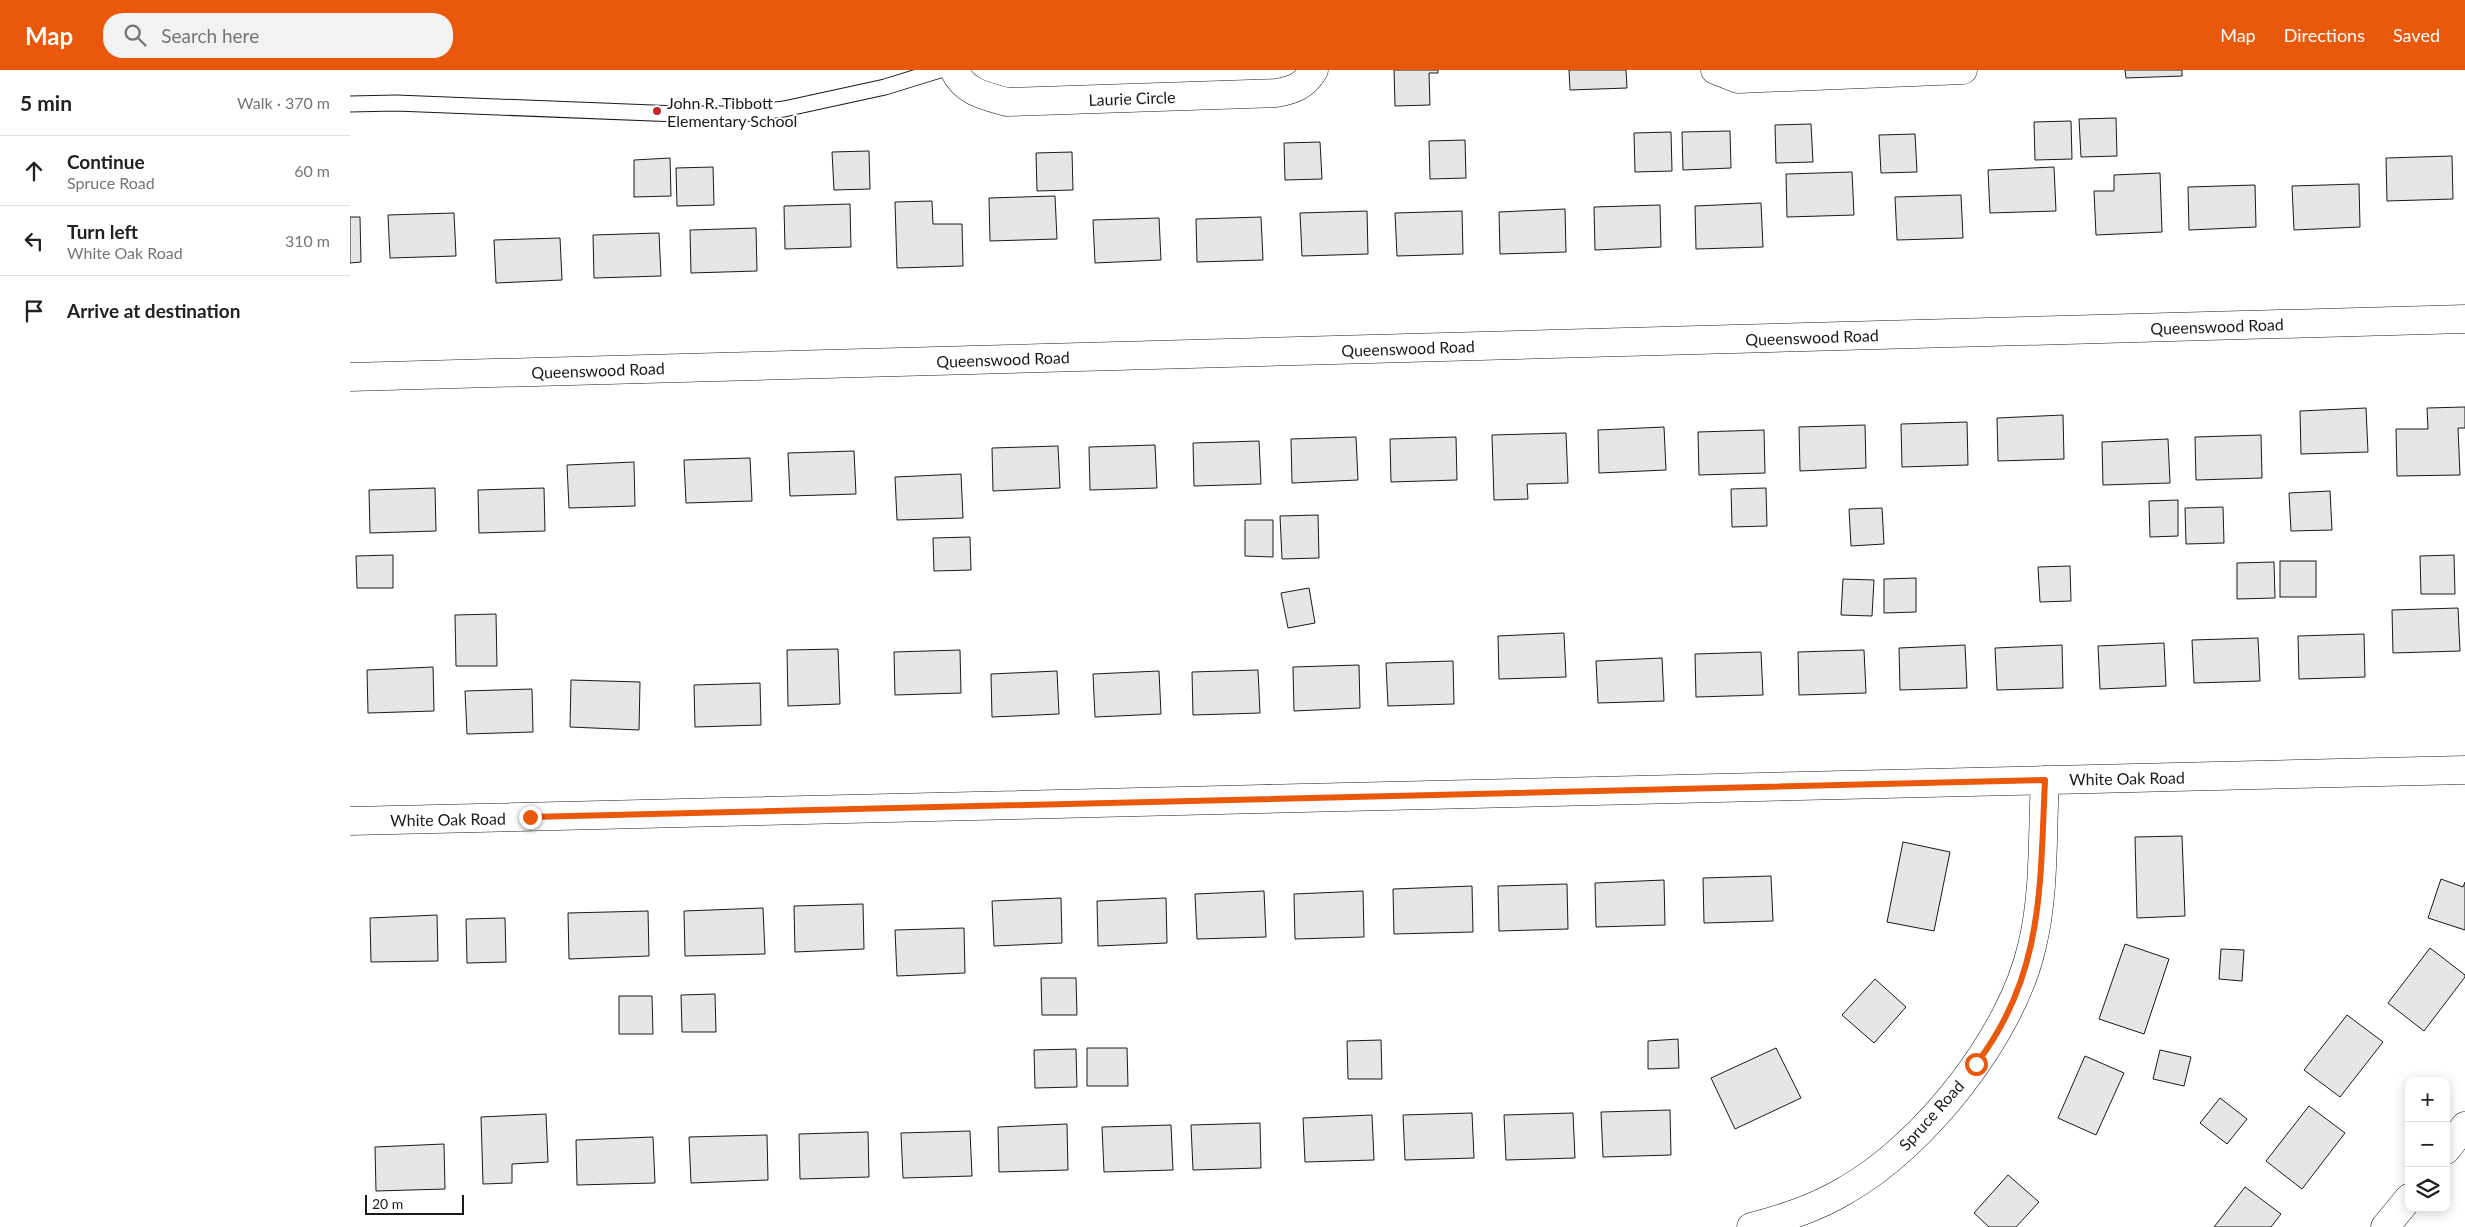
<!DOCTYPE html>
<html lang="en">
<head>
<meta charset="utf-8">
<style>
	body { margin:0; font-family:Lato,sans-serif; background:#f2f2f2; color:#202124 }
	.controls { position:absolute; right:15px; bottom:15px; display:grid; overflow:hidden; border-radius:10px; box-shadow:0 2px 12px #0003 }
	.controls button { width:45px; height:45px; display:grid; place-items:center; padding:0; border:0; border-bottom:1px solid #e0e0e0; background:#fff; color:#202124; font:25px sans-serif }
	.scale { position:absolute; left:15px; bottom:12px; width:99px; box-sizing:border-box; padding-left:5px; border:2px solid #1a1a1a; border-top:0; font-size:14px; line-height:18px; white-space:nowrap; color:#1a1a1a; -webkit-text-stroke:4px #fff; paint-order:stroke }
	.stop { position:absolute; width:15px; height:15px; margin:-11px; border:4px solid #ea580c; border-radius:50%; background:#fff }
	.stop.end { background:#ea580c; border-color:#fff; box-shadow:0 1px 5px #0008 }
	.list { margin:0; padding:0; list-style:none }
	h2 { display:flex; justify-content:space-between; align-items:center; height:65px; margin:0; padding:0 20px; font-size:21px }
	h2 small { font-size:16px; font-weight:400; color:#757577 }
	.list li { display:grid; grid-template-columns:32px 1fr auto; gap:15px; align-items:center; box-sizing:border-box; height:70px; padding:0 20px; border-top:1px solid #e0e0e0 }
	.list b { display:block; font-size:19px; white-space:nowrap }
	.list p { margin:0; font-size:16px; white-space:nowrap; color:#757577 }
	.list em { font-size:16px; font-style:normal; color:#757577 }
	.icon { flex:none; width:28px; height:28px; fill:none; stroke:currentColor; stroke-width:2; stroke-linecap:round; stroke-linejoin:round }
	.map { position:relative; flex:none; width:2115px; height:1157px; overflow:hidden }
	header { display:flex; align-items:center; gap:30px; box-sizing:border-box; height:70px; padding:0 25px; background:#ea580c; color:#fff }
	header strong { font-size:24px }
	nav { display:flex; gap:28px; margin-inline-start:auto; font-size:18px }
	.search { width:350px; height:45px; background:#f2f2f2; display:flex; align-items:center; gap:12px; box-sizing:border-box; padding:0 18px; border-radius:20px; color:#757577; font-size:19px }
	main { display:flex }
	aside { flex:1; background:#fff }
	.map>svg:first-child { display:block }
	.building { fill:#e6e6e6; stroke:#1a1a1a }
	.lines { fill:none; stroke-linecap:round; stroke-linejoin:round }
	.service-casing { stroke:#1a1a1a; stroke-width:17 }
	.minor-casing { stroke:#1a1a1a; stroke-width:29 }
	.service { stroke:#fff; stroke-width:15 }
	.minor { stroke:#fff; stroke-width:28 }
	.route { stroke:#ea580c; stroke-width:6 }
	.poi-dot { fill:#c62828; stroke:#fff; stroke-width:2 }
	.labels { text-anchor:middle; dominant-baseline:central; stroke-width:4; stroke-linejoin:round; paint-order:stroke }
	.street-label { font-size:16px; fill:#1a1a1a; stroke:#fff }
	.poi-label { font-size:16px; fill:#1a1a1a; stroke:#fff; text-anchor:start }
</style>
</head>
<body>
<header>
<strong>Map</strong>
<div class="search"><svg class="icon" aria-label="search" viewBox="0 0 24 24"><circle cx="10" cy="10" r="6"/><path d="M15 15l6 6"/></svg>Search here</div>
<nav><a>Map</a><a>Directions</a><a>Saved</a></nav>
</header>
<main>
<aside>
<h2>5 min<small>Walk · 370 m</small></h2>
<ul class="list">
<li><svg class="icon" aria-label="ahead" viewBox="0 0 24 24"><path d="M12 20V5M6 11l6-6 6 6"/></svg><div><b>Continue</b><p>Spruce Road</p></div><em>60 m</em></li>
<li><svg class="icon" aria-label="left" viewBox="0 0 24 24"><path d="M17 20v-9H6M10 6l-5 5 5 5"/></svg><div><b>Turn left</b><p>White Oak Road</p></div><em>310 m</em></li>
<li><svg class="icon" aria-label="arrive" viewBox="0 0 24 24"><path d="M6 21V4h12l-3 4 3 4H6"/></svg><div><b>Arrive at destination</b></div></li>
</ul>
</aside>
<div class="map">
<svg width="2115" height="1157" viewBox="0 0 2115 1157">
	<rect width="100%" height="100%" fill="#fff"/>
	<g class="building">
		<path d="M1044,0H1088V3H1079L1080,35L1045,36Z"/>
		<path d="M1219,0H1276L1277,18L1220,20Z"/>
		<path d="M1775,0H1832V6L1776,8Z"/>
		<path d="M1766,48L1767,86L1731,87L1729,49Z"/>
		<path d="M1721,51L1722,89L1685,90L1684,52Z"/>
		<path d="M1461,54L1463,92L1426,93L1425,55Z"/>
		<path d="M1380,61L1381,98L1333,100L1332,62Z"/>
		<path d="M1321,62L1322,101L1285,102L1284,63Z"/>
		<path d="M1565,64L1567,102L1531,103L1529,65Z"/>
		<path d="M1115,70L1116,108L1080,109L1079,71Z"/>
		<path d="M970,72L972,109L935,110L934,73Z"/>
		<path d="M519,81L520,119L484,120L482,82Z"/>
		<path d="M722,82L723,120L687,121L686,83Z"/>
		<path d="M2102,86L2103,129L2037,131L2036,88Z"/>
		<path d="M320,88L321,126L284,127V90Z"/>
		<path d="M363,97L364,135L327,136L326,98Z"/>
		<path d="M1704,97L1706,141L1640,143L1638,100Z"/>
		<path d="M1502,102L1504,145L1437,147L1436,104Z"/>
		<path d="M1810,103L1812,162L1746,165L1744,121H1764V105Z"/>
		<path d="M2009,114L2010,157L1944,160L1942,116Z"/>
		<path d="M1905,115L1906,157L1839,160L1838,117Z"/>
		<path d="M1611,125L1613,168L1547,170L1545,127Z"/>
		<path d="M705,126L707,169L640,171L639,128Z"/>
		<path d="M582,131L583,154H612L613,196L547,198L545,132Z"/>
		<path d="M1411,133L1413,177L1346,179L1345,136Z"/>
		<path d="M500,134L501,177L435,179L434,136Z"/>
		<path d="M1310,135L1311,177L1245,180L1244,137Z"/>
		<path d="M1215,139L1216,182L1150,184L1149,142Z"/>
		<path d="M1017,141L1018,184L952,186L950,143Z"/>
		<path d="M1112,141L1113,184L1047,186L1045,143Z"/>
		<path d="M104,143L106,186L40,188L38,145Z"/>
		<path d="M0,147H10L11,192L0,193Z"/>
		<path d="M911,147L913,190L847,192L846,149Z"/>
		<path d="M809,148L811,190L745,193L743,150Z"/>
		<path d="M406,158L407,201L341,203L340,160Z"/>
		<path d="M309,163L311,206L244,208L243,165Z"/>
		<path d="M210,168L212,210L146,213L144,170Z"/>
		<path d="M2115,337V358H2108L2110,405L2047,406L2046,359H2078L2077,338Z"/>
		<path d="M2016,338L2018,382L1951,384L1950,341Z"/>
		<path d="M1713,345L1714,389L1648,391L1647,348Z"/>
		<path d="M1617,352L1618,395L1552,397L1551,354Z"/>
		<path d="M1515,355L1516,398L1450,401L1449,357Z"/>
		<path d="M1314,357L1316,400L1249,403L1248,360Z"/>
		<path d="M1414,360L1415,403L1349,405L1348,362Z"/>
		<path d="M1216,363L1218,413L1177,414L1178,429L1144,430L1142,365Z"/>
		<path d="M1911,365L1912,408L1846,410L1845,367Z"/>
		<path d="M1006,367L1008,410L942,413L941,369Z"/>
		<path d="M1106,367L1107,410L1041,412L1040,369Z"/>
		<path d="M1818,369L1820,413L1753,415L1752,372Z"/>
		<path d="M909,371L911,414L844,416L843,373Z"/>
		<path d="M805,375L807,418L740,420L739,377Z"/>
		<path d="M708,376L710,418L643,421L642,378Z"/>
		<path d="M504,381L506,424L440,426L438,383Z"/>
		<path d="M400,388L402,431L336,433L334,390Z"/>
		<path d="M284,392L285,436L219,438L217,395Z"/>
		<path d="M611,404L613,448L547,450L545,407Z"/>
		<path d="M85,418L86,461L20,463L19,420Z"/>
		<path d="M194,418L195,461L129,463L128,420Z"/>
		<path d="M1416,418L1417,456L1382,457L1381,419Z"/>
		<path d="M1980,421L1982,460L1941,461L1939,423Z"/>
		<path d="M1828,430V466L1800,467L1799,431Z"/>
		<path d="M1873,437L1874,473L1836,474L1835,438Z"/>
		<path d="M1532,438L1534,474L1501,476L1499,439Z"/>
		<path d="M968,445L969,488L932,489L930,446Z"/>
		<path d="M895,450H923V487L895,486Z"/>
		<path d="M620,467L621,500L584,501L583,468Z"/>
		<path d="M43,485V518H7L6,486Z"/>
		<path d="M2104,485L2105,524H2071L2070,486Z"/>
		<rect x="1930" y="491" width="36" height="36"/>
		<path d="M1924,492L1925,528L1887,529V493Z"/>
		<path d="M1720,496L1721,531L1690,532L1688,497Z"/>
		<path d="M1566,508V542L1534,543V509Z"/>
		<path d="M1493,509L1524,510L1522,546L1491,545Z"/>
		<path d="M959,518L965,553L938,558L931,523Z"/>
		<path d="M2108,538L2110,581L2043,583L2042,540Z"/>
		<path d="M146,544L147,596H106L105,545Z"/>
		<path d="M1214,563L1216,607L1149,609L1148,566Z"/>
		<path d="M2014,564L2015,607L1949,609L1948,566Z"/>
		<path d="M1908,568L1910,611L1844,613L1842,570Z"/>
		<path d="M1814,573L1816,616L1750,619L1748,576Z"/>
		<path d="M1615,575L1617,618L1550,620L1549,578Z"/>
		<path d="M1712,575L1713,618L1647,620L1645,578Z"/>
		<path d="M488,579L490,634L438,636L437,580Z"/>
		<path d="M610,580L611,623L545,625L544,582Z"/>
		<path d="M1514,580L1516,623L1449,625L1448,582Z"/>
		<path d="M1411,582L1413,625L1346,627L1345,584Z"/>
		<path d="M1312,588L1314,631L1248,633L1246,591Z"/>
		<path d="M1103,591L1104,634L1038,636L1036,593Z"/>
		<path d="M1009,595L1010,638L944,641L943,597Z"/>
		<path d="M83,597L84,641L18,643L17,600Z"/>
		<path d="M908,600L910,643L843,645L842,602Z"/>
		<path d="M707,601L709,644L642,647L641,604Z"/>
		<path d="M809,601L811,644L745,647L743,604Z"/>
		<path d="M221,610L290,612L289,660L220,657Z"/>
		<path d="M410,613L411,655L345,657L344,615Z"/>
		<path d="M182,619L183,662L117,664L115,621Z"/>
		<path d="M1832,766L1835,846L1787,848L1785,767Z"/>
		<path d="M1553,772L1600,782L1584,861L1537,852Z"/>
		<path d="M1421,806L1423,851L1354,853L1353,808Z"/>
		<path d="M2091,809L2113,817L2115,812V860L2078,848Z"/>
		<path d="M1314,810L1315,855L1246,857L1245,813Z"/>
		<path d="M1217,814L1218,859L1149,861L1148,816Z"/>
		<path d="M1122,816L1123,862L1044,864L1043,819Z"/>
		<path d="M914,821L916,867L847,869L845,824Z"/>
		<path d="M1013,821L1014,867L945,869L944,824Z"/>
		<path d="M711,828L712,873L644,876L642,831Z"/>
		<path d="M816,828L817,873L748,876L747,831Z"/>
		<path d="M513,834L514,879L445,882L444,836Z"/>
		<path d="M413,838L415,884L335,886L334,841Z"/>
		<path d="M298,841L299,886L219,889L218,843Z"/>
		<path d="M87,845L88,891L21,892L20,848Z"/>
		<path d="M155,848L156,892L117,893L116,849Z"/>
		<path d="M614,858L615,903L547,906L545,860Z"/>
		<path d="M1775,874L1819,889L1794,964L1749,949Z"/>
		<path d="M2080,878L2115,905V907L2074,961L2038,933Z"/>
		<path d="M1871,879L1894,880L1892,911L1869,909Z"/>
		<path d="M691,908H726L727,945H692Z"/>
		<path d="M1525,909L1556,937L1524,973L1492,945Z"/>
		<path d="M365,924L366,962H332L331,925Z"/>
		<path d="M269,926H302L303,964H269Z"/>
		<path d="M1997,945L2033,972L1990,1027L1954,1000Z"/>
		<path d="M1328,969L1329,998L1298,999V971Z"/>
		<path d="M1031,970L1032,1009H998L997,971Z"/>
		<path d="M737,978H777L778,1016H737Z"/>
		<path d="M1426,978L1451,1028L1385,1059L1361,1008Z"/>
		<path d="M726,979L727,1017L685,1018L684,980Z"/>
		<path d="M1810,980L1841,987L1834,1016L1803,1009Z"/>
		<path d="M1735,986L1774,1003L1746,1065L1708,1048Z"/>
		<path d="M1870,1028L1897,1049L1877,1074L1850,1053Z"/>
		<path d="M1959,1036L1995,1063L1952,1119L1916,1091Z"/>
		<path d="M1320,1040L1321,1085L1253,1087L1251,1042Z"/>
		<path d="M1122,1043L1124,1088L1055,1090L1053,1045Z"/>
		<path d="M1223,1043L1225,1088L1156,1090L1154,1045Z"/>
		<path d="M196,1044L198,1092L162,1094V1113L133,1114L131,1047Z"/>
		<path d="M1022,1045L1024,1090L955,1092L953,1048Z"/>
		<path d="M910,1053L911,1098L843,1100L841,1055Z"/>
		<path d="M717,1054L718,1100L649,1102L648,1057Z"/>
		<path d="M821,1055L823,1100L754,1102L752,1057Z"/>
		<path d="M620,1061L622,1106L553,1108L551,1063Z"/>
		<path d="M518,1062L519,1107L450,1109L449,1064Z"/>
		<path d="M417,1065L418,1110L341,1113L339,1067Z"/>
		<path d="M303,1067L305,1113L227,1115L226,1070Z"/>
		<path d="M94,1074L95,1119L26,1121L25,1077Z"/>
		<path d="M1658,1105L1689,1132L1666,1157H1639L1624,1143Z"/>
		<path d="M1895,1117L1931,1144L1921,1157H1864Z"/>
	</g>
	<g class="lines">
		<defs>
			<path id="service" d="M0,34L46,33L328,44H392L434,39L535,17L590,0"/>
			<g id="minor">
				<path d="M604,0C614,22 635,26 657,32L926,23C944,20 954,16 964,0"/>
				<path d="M1365,0L1388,9L1613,0"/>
				<path d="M0,307L2115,249"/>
				<path d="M0,751L2115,700"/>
				<path d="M2096,1080L2115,1056"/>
				<path d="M1401,1157C1435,1148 1466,1138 1496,1120C1575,1075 1662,965 1682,876C1695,823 1692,764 1695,710"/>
				<path d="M2035,1157L2059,1128"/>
			</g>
		</defs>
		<use href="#service" class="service-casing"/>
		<use href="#minor" class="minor-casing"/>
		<use href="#service" class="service"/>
		<use href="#minor" class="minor"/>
	</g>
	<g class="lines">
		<path class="route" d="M180,747L1695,710C1690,815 1694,906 1626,994"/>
	</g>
	<circle class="poi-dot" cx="307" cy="41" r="5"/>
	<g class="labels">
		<g class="street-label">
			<text transform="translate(782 28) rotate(-2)">Laurie Circle</text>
			<text transform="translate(1867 256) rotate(-2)">Queenswood Road</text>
			<text transform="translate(1462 267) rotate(-2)">Queenswood Road</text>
			<text transform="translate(1058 278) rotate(-2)">Queenswood Road</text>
			<text transform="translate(653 289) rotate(-2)">Queenswood Road</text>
			<text transform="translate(248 300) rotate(-2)">Queenswood Road</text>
			<text transform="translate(1777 708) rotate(-1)">White Oak Road</text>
			<text transform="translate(98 749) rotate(-1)">White Oak Road</text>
			<text transform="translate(1581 1045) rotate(-48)">Spruce Road</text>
		</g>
		<g class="poi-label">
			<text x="317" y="32">John R. Tibbott<tspan x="317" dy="18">Elementary School</tspan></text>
		</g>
	</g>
</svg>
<div class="controls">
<button>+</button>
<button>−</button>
<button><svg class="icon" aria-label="layers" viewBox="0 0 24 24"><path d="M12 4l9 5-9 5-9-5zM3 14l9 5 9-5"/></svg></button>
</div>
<div class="scale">20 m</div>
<div class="stop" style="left:1626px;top:994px"></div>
<div class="stop end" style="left:180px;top:747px"></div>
</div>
</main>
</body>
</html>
